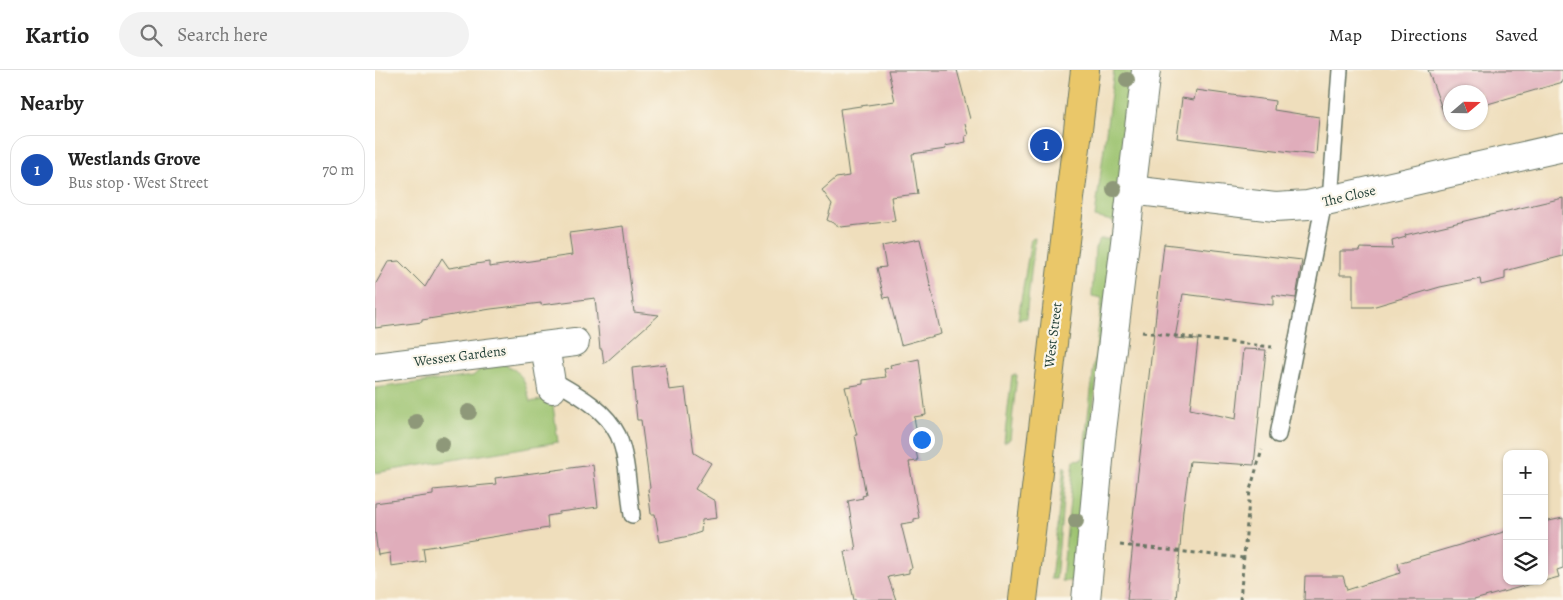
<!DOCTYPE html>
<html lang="en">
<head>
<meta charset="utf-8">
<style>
	body { margin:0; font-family:Alegreya,serif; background:#f2f2f2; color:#222 }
	.controls { position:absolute; right:15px; bottom:15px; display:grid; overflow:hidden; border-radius:10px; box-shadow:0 1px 4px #0004 }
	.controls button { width:45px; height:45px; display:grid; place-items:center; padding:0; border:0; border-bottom:1px solid #e0e0e0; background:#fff; color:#222; font:25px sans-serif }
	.compass { position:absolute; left:1068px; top:15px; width:45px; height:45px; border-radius:50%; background:#fff; box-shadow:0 1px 4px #0004; rotate:70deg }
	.you { position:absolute; left:546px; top:369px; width:18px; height:18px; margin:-12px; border:4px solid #fff; border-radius:50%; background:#1a73e8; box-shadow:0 0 0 8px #1a73e833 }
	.badge { display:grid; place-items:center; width:32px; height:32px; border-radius:50%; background:#2563eb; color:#fff; font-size:16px; font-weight:700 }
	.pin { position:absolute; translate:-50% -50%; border:2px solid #fff; box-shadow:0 1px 5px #0006 }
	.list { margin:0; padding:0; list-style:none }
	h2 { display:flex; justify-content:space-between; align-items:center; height:65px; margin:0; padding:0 20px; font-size:21px }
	h2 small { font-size:16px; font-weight:400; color:#767676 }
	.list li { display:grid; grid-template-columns:32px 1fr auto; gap:15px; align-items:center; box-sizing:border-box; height:70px; margin:0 10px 10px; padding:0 10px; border:1px solid #e0e0e0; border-radius:20px }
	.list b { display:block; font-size:19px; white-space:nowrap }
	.list p { margin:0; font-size:16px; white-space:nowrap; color:#767676 }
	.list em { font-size:16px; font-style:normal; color:#767676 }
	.icon { flex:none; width:28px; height:28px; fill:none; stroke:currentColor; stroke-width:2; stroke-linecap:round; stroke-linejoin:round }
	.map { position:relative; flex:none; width:1188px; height:530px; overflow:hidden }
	header { display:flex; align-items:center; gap:30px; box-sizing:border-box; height:70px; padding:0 25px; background:#fff; border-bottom:1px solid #e0e0e0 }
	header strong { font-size:24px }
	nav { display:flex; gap:28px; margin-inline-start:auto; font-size:18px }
	.search { width:350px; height:45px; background:#f2f2f2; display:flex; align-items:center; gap:12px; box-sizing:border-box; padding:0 18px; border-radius:28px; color:#767676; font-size:19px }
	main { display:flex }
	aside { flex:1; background:#fff }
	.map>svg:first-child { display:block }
	.green { fill:#9cc36f; stroke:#5e8052 }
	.building { fill:#e0adbb }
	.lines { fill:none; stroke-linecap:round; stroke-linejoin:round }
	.service-casing { stroke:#687564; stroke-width:18 }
	.minor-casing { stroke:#687564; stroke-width:30 }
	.primary-casing { stroke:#687564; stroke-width:30 }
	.path { stroke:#687564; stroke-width:3; stroke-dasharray:4 4; stroke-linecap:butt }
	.service { stroke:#fff; stroke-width:15 }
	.minor { stroke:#fff; stroke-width:28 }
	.primary { stroke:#eac769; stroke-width:28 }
	.tree { fill:#8e9879 }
	.labels { text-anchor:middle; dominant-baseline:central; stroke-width:4.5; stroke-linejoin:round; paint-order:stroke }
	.street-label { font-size:14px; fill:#1f3d34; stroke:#fbf7ec }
</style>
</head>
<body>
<header>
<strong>Kartio</strong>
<div class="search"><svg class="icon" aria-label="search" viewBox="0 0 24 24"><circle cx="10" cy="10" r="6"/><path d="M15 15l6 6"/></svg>Search here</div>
<nav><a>Map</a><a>Directions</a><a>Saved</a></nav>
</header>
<main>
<aside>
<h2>Nearby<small></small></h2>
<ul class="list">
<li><span class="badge" style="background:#1a4fb4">1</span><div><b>Westlands Grove</b><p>Bus stop · West Street</p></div><em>70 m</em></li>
</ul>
</aside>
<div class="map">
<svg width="1188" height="530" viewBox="0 0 1188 530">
	<rect width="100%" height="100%" fill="#fbf7ec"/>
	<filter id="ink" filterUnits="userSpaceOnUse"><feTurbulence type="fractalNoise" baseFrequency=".02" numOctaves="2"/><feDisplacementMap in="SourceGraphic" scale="10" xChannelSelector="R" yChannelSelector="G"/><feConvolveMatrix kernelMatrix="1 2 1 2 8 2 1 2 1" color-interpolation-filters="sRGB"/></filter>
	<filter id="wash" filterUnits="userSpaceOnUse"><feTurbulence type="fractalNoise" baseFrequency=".0096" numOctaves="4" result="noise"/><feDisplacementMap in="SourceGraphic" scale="20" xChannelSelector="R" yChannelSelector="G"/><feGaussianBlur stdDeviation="1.12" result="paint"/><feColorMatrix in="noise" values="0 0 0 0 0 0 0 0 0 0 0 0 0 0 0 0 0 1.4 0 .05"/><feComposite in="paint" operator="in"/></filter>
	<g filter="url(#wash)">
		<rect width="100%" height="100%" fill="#efdebc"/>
		<g class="green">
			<path d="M739,0H760L741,152L720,147Z"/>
			<path d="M660,168L651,248L643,249L656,169Z"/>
			<path d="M725,169H738L698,511H687L699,390L708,389L727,228L717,226L720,178Z"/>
			<path d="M124,292C147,301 149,308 155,332L177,328L183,372L0,403V318L98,306L109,296Z"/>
			<path d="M637,305H642L635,369L629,372Z"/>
			<path d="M689,396L691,398L681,509H676Z"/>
		</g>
		<g id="blocks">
			<g class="building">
				<path d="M513,0H582L595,49L590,54L593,65L590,66L591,72L570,76L571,79L537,84L543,124L516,127L520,151L466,157L452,150L457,134L447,120L461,108L474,106L465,39L520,31Z"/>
				<path d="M1053,0H1188V12L1106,36V22H1076V45L1070,47Z"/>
				<path d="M821,20L900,31L899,40L944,47L941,85L802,68L807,28L819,30Z"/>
				<path d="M1188,128V186L1130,201V209L1106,215L1105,209L1065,217L997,237H978V205H965V181H984L985,178L1018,179L1017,171L1031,167L1030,165Z"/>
				<path d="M248,156L259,242L284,245L229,294L227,279H225L220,228L166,235V233L116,239L47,250V252L0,258V215L13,192L24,191L50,217L67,188L74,198L114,192V197L197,185L194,163Z"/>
				<path d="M545,169L566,264L526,275L514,227L509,228L502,198L511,197L507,176Z"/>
				<path d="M789,174L927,190L921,228L898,225V235L808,224L800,268L823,270L815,339L861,349L868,279L891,280L879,395L815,391L808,440L801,530H752L758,473H755Z"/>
				<path d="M544,289L551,345L539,347L544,375H540L543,391L534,392L544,448L539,449V452L526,454L537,498L534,499V503L513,507L521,530H479L469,482L481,480L473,431L488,428L487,426L491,425L480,365H482L470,317L488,314V310L511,307L509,299L516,298L515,295Z"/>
				<path d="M290,294L294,320L310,318L319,383L336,393L320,419L340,431L342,448L327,450L326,462L314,466L285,472L280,444H276L273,419L275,418L266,350H262L257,298Z"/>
				<path d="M218,395L223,437L184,442V444L172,446L173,458L48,478L50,491L16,496L15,483L3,485L0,462V433L58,425V420L121,414L120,408Z"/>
				<path d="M1188,448V498L1182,500L1184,507L1169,511V452Z"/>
				<path d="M1132,461V511H1167L1099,530H929L930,506H968L972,520L1025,503L1023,493Z"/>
			</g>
		</g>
	</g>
	<g filter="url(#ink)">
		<use href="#blocks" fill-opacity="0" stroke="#687564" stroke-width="1"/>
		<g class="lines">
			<defs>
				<g id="service">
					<path d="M955,130L965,0"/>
					<path d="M176,309C200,323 230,338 243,365C253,388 253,420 257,445"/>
					<path d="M903,365L949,132"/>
				</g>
				<g id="minor">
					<path d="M756,120L900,137L933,135L1188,77"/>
					<path d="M170,276L177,319"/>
					<path d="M0,297L200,272"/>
					<path d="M711,530L726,369L771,0"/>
				</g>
				<path id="primary" d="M648,530L710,0"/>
			</defs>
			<use href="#service" class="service-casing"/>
			<use href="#minor" class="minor-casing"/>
			<use href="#primary" class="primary-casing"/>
			<g class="path">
				<path d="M767,262L897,277"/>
				<path d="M745,475L868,488"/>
				<path d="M865,530L875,420L887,380"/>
			</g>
			<use href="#service" class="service"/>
			<use href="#minor" class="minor"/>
			<use href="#primary" class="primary"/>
		</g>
		<g class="tree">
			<circle cx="752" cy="10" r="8"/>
			<circle cx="739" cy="119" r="8"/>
			<circle cx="94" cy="342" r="8"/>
			<circle cx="41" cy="352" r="8"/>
			<circle cx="67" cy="374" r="8"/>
			<circle cx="701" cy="451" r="8"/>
		</g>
	</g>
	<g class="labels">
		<g class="street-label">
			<text transform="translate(974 126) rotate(-13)">The Close</text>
			<text transform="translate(678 265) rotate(-83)">West Street</text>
			<text transform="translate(85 286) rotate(-7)">Wessex Gardens</text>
		</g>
	</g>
</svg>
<div class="controls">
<button>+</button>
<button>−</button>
<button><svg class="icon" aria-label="layers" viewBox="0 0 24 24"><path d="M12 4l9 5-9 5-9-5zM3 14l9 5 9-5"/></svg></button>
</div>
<svg class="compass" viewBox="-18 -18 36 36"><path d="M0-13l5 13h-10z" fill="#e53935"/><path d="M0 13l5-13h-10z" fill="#767676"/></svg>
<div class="you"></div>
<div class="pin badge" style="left:671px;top:75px;background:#1a4fb4">1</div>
</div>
</main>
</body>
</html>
